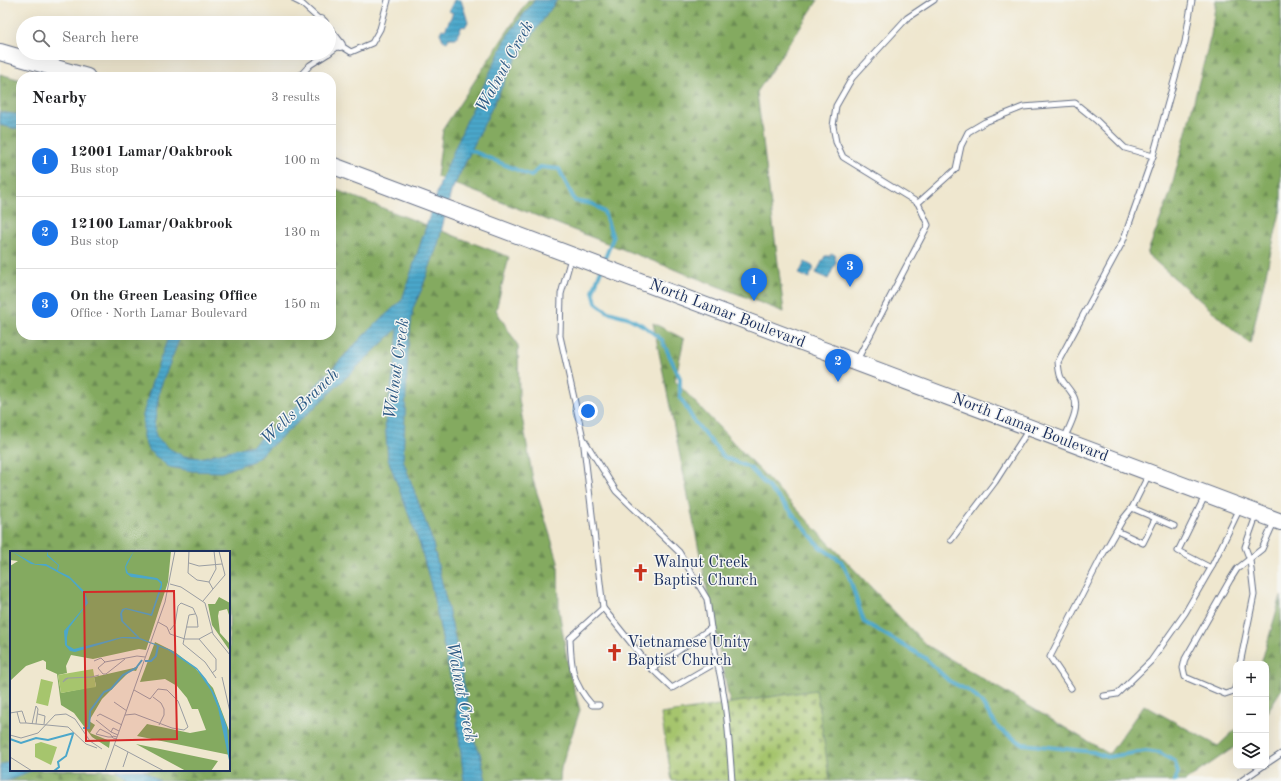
<!DOCTYPE html>
<html lang="en">
<head>
<meta charset="utf-8">
<style>
	body { margin:0; font-family:"Old Standard TT",serif; background:#f6f6f6; color:#202124 }
	.controls { position:absolute; right:12px; bottom:12px; display:grid; overflow:hidden; border-radius:8px; box-shadow:0 4px 16px #0002 }
	.controls button { width:36px; height:36px; display:grid; place-items:center; padding:0; border:0; border-bottom:1px solid #e0e0e0; background:#fff; color:#202124; font:20px sans-serif }
	.you { position:absolute; left:588px; top:411px; width:14px; height:14px; margin:-10px; border:3px solid #fff; border-radius:50%; background:#1a73e8; box-shadow:0 0 0 6px #1a73e833 }
	.badge { display:grid; place-items:center; width:26px; height:26px; border-radius:50%; background:#1a73e8; color:#fff; font-size:13px; font-weight:700 }
	.pin { position:absolute; translate:-50% -33px; filter:drop-shadow(0 1px 2px #0008) }
	.pin::after { content:''; position:absolute; top:21px; width:14px; height:12px; background:inherit; clip-path:polygon(0 0,100% 0,50% 100%) }
	.list { margin:0; padding:0; list-style:none }
	h2 { display:flex; justify-content:space-between; align-items:center; height:52px; margin:0; padding:0 16px; font-size:17px }
	h2 small { font-size:13px; font-weight:400; color:#757577 }
	.list li { display:grid; grid-template-columns:26px 1fr auto; gap:12px; align-items:center; box-sizing:border-box; height:72px; padding:0 16px; border-top:1px solid #e0e0e0 }
	.list b { display:block; font-size:15px; white-space:nowrap }
	.list p { margin:0; font-size:13px; white-space:nowrap; color:#757577 }
	.list em { font-size:13px; font-style:normal; color:#757577 }
	.icon { flex:none; width:22px; height:22px; fill:none; stroke:currentColor; stroke-width:2; stroke-linecap:round; stroke-linejoin:round }
	.map { position:relative; flex:none; width:1281px; height:781px; overflow:hidden }
	.search { position:absolute; background:#fff; box-shadow:0 4px 16px #0002; left:16px; top:16px; width:320px; height:44px; display:flex; align-items:center; gap:10px; box-sizing:border-box; padding:0 14px; border-radius:22px; color:#757577; font-size:15px }
	.panel { position:absolute; background:#fff; box-shadow:0 4px 16px #0002; left:16px; top:72px; width:320px; height:268px; border-radius:16px }
	.map>svg:first-child { display:block }
	.forest { fill:url(#forest-firs); stroke:#506c5f; fill-rule:evenodd }
	.cemetery { fill:url(#cemetery-stones); stroke:#607a66 }
	.water { fill:url(#water-rules); stroke:#346b94 }
	.lines { fill:none; stroke-linecap:round; stroke-linejoin:round }
	.stream { stroke:#4ca7ca; stroke-width:4 }
	.lane-casing { stroke:#656f86; stroke-width:7 }
	.street-casing { stroke:#656f86; stroke-width:12 }
	.primary-casing { stroke:#656f86; stroke-width:18 }
	.lane { stroke:#fff; stroke-width:5 }
	.street { stroke:#fff; stroke-width:10 }
	.primary { stroke:#fff; stroke-width:16 }
	.labels { text-anchor:middle; dominant-baseline:central; stroke-width:3; stroke-linejoin:round; paint-order:stroke }
	.street-label { font-size:16px; fill:#1b2f5e; stroke:#f6f6f2 }
	.poi-label { font-size:16px; fill:#1b2f5e; stroke:#f6f6f2; text-anchor:start }
	.water-label { font-size:17px; font-style:italic; fill:#2c5984; stroke:#f6f6f2 }
	.inset-river { fill:none; stroke:#4ca7ca; stroke-width:2 }
	.inset-road { fill:none; stroke:#9a9da2; stroke-width:1 }
	.view { fill:#d62828; fill-opacity:0.15; stroke:#d62828; stroke-width:2 }
	.inset-edge { fill:none; stroke:#1b2f5e; stroke-width:2 }
</style>
</head>
<body>
<div class="map">
<svg width="1281" height="781" viewBox="0 0 1281 781">
	<defs>
		<pattern id="forest-firs" width="22" height="20" patternUnits="userSpaceOnUse"><rect width="22" height="20" fill="#84aa60"/><path d="M5 1l3.5 6h-7zM16 11l3.5 6h-7z" fill="#6b8b52"/></pattern>
		<pattern id="cemetery-stones" width="16" height="16" patternUnits="userSpaceOnUse"><rect width="16" height="16" fill="#a6c56d"/><path d="M2 7V4a2 2 0 0 1 4 0v3zM10 15v-3a2 2 0 0 1 4 0v3z" fill="#86a05d"/></pattern>
		<pattern id="water-rules" width="6" height="5" patternUnits="userSpaceOnUse"><rect width="6" height="5" fill="#4ca7ca"/><path d="M0 2.5h6" fill="none" stroke="#3e88a7"/></pattern>
	</defs>
	<rect width="100%" height="100%" fill="#f6f6f2"/>
	<filter id="ink" filterUnits="userSpaceOnUse"><feTurbulence type="fractalNoise" baseFrequency=".025" numOctaves="2"/><feDisplacementMap in="SourceGraphic" scale="8" xChannelSelector="R" yChannelSelector="G"/><feConvolveMatrix kernelMatrix="1 2 1 2 8 2 1 2 1" color-interpolation-filters="sRGB"/></filter>
	<filter id="wash" filterUnits="userSpaceOnUse"><feTurbulence type="fractalNoise" baseFrequency=".012" numOctaves="4" result="noise"/><feDisplacementMap in="SourceGraphic" scale="16" xChannelSelector="R" yChannelSelector="G"/><feGaussianBlur stdDeviation="0.9" result="paint"/><feColorMatrix in="noise" values="0 0 0 0 0 0 0 0 0 0 0 0 0 0 0 0 0 1.4 0 .05"/><feComposite in="paint" operator="in"/></filter>
	<g filter="url(#wash)">
		<rect width="100%" height="100%" fill="#efe7cf"/>
		<g class="forest">
			<path d="M528,0H818L757,92L784,312L437,177L443,129Z"/>
			<path d="M1216,0H1281V208L1250,344L1147,254L1170,194L1211,35Z"/>
			<path d="M0,74L21,80V335H331V188L509,257L496,310L518,346L519,399L533,480L558,561L559,610L569,671L580,710L561,768L560,781H0ZM11,552H229V770H11Z"/>
			<path d="M653,323L684,339L675,381L925,644L1109,754L1144,705L1218,746L1236,729V746L1185,781H830L816,690L730,703Z"/>
			<path d="M1281,596V690L1266,714V664H1261Z"/>
		</g>
		<path class="cemetery" d="M816,690L830,781H672L661,714Z"/>
		<g class="water">
			<path d="M454,0H461L468,22L465,27L462,26L456,38H449L447,42L443,40L440,33L442,29L445,30L453,13L449,11Z"/>
			<path d="M535,0H557L515,60L451,192L438,244L421,291L413,308L408,348L403,460L432,540L457,647L474,740L480,753L486,781H464L455,699L431,585L420,545L388,459L385,423L395,366L398,328L315,407L277,441L253,461L221,472L192,471L169,467L148,450L143,437V415L152,382L169,335H181L160,388L154,426L156,437L170,449L183,456L200,458L253,445L290,413L368,331L402,300L441,181L467,120L508,35Z"/>
			<path d="M0,112L21,115V130L0,125Z"/>
			<path d="M831,254H834L836,262L828,279L816,273L825,256H830Z"/>
			<path d="M805,262L814,267L809,278L799,274Z"/>
			<path d="M11,760V770H33C20,774 15,781 0,781V766Z"/>
			<path d="M116,770H143L160,781H133Z"/>
		</g>
		<g class="lines">
			<g class="stream">
				<path d="M468,149L531,176L540,167L559,169L575,201L593,204L604,212L613,238L603,263"/>
				<path d="M601,270L593,291L596,303L608,312L627,317L644,326L662,340L680,378V397L694,421L724,457L750,468L789,509L820,547L841,561L848,574L864,622L925,658L949,681L971,692L981,702L999,729L1023,744L1093,752L1107,757L1146,751L1160,753L1175,762L1178,773L1175,781"/>
			</g>
		</g>
	</g>
	<g filter="url(#ink)">
		<g class="lines">
			<defs>
				<g id="lane">
					<path d="M295,0L301,3L321,21"/>
					<path d="M329,53L340,45L351,52L372,43L380,29L388,0"/>
					<path d="M299,77L310,65L329,53"/>
					<path d="M918,203L956,169L961,146L968,132L985,122L1023,107L1075,103L1096,120L1125,148L1153,156"/>
					<path d="M571,258L561,294L560,336L583,438L603,608L652,669L711,628L707,599L679,552L616,491L583,438"/>
					<path d="M857,360L928,225L918,203L843,157L836,142L833,126L836,106L852,78L907,18L934,0"/>
					<path d="M1064,439C1069,427 1081,408 1073,395C1062,378 1060,383 1058,362L1123,241L1153,156L1185,42L1192,0"/>
					<path d="M1205,496L1178,551L1211,568L1240,508"/>
					<path d="M1132,508L1174,526"/>
					<path d="M1117,531L1143,543L1155,519"/>
					<path d="M951,540L995,482L1029,429"/>
					<path d="M717,662C727,701 729,741 732,781"/>
					<path d="M1240,664L1254,595L1250,560L1245,547L1256,516"/>
					<path d="M652,669L672,688L717,662L711,628"/>
					<path d="M1236,685L1234,691L1225,694L1185,677L1183,668L1185,659L1230,580L1237,569L1262,549L1274,522"/>
					<path d="M1071,688L1050,657L1102,556L1123,519L1132,508L1149,474"/>
					<path d="M1104,696L1117,694L1151,661L1185,613L1211,568"/>
					<path d="M599,705H592C572,683 571,667 570,638L603,608"/>
					<path d="M1266,764L1281,754"/>
					<path d="M1241,781L1263,766"/>
				</g>
				<g id="street">
					<path d="M321,21L323,23"/>
					<path d="M329,31L340,45"/>
				</g>
				<g id="primary">
					<path d="M0,52L87,77"/>
					<path d="M331,165L1281,522"/>
				</g>
			</defs>
			<use href="#lane" class="lane-casing"/>
			<use href="#street" class="street-casing"/>
			<use href="#primary" class="primary-casing"/>
			<use href="#lane" class="lane"/>
			<use href="#street" class="street"/>
			<use href="#primary" class="primary"/>
		</g>
	</g>
	<defs>
		<symbol id="church-bare" viewBox="-9 -9 18 18"><path d="M-1.2-6h2.4v3.5h3.3v2.4h-3.3V6h-2.4V-.1h-3.3v-2.4h3.3Z" fill="#c8321e" stroke="#f6f6f2" stroke-width="2.5" paint-order="stroke"/></symbol>
	</defs>
	<g fill-rule="evenodd">
		<use href="#church-bare" x="628" y="560" width="25" height="25"/>
		<use href="#church-bare" x="602" y="640" width="25" height="25"/>
	</g>
	<g class="labels">
		<g class="street-label">
			<text transform="translate(727 314) rotate(21)">North Lamar Boulevard</text>
			<text transform="translate(1030 428) rotate(21)">North Lamar Boulevard</text>
		</g>
		<g class="poi-label">
			<text x="653" y="563">Walnut Creek<tspan x="653" dy="18">Baptist Church</tspan></text>
			<text x="627" y="643">Vietnamese Unity<tspan x="627" dy="18">Baptist Church</tspan></text>
		</g>
		<g class="water-label">
			<text transform="translate(505 67) rotate(-61)">Walnut Creek</text>
			<text transform="translate(397 369) rotate(-82)">Walnut Creek</text>
			<text transform="translate(300 407) rotate(-44)">Wells Branch</text>
			<text transform="translate(461 692) rotate(79)">Walnut Creek</text>
		</g>
	</g>
	<g transform="translate(10 551)">
		<rect width="220" height="220" fill="#efe7cf"/>
		<path d="M0,0H161L158,31L136,99L129,98L83,108L61,104L56,115L57,122L48,124L51,142L86,135L84,126L128,116L126,120L121,119L92,148L79,170L85,174L80,182L100,190L99,197L82,186L64,162L51,154L47,123L36,118V111L33,109L16,115L0,130V15L8,10L0,9ZM209,46L220,52V67L217,58L209,60L208,65L210,82L220,93V100L202,74L198,53H205ZM145,91L165,101L184,116L203,137L220,182V204L127,185L137,173L180,182L196,179L188,158H182L177,147L167,135L155,128L130,131ZM126,193L208,210L201,220H176Z" fill="#84aa60"/>
		<path d="M83,118L86,136L51,142L48,124Z" fill="#a6c56d"/>
		<path d="M31,128L43,131L38,155L26,152ZM31,191L47,196L41,214L25,206V193Z" fill="#a6c56d"/>
		<path d="M1,0L25,13H36L47,19L48,14L37,5V0L38,4L49,14L48,20L59,25L75,41L78,52L59,77L57,86V94L64,98L112,86H127L111,70L110,63L112,58L116,57L141,63L151,33L147,29L121,26L116,22L115,16L117,11L124,0L116,16L118,22L147,27L152,31V36L142,65L115,58L112,62L113,70L130,87L161,99L187,117L196,128L206,146L217,176L220,214L208,157L201,140L187,119L158,99L129,88L112,87L65,101L60,100L55,94L54,80L75,55V44L60,28L36,15L21,13Z" fill="#4ca7ca"/>
		<path class="inset-river" d="M135,110H141L146,105L148,95M73,177H79L80,160L94,141L101,138L113,124L126,117L132,109M0,188L11,192L26,187L38,189L64,182M44,220L49,216L48,211L56,205L63,183"/>
		<path class="inset-road" d="M179,0L178,22L187,29L199,31L203,38L193,50M179,12L189,15L212,13M199,31L206,18L204,0M160,33L171,36L195,52L203,83L220,104M203,38L215,24L209,0M185,63L179,64L173,93L195,111L206,127M148,71L157,76L160,83L175,88H189L202,81M160,79L165,73L168,55L171,52L183,57L187,66L188,76H177M189,88L206,108V119L202,122M115,108L96,123H93L88,117L95,111L127,105L135,106M84,110L91,107L95,111M212,126L220,161M58,127L53,131L55,128L58,127H60L82,126L89,124M143,146L151,152L154,158V164L149,174M104,151L117,160M0,162L12,160L16,172H10L7,161M28,163L35,165L34,173M115,164L125,163L162,177L174,179L178,176L168,150L157,139L148,138L140,148L124,139M87,165L90,163L112,174M86,169L101,181M16,172L58,176L76,193L87,197M22,173L26,155L28,158L26,173M0,184L11,187L28,182L45,164L56,163L65,168L80,190L92,198M108,184L101,181L103,177L109,180M107,188L103,187L102,186L101,184L100,183L90,178L86,183L98,186H102L103,185L107,186M105,194L154,220M0,206L22,220M113,216L118,201M95,220L155,51L165,0"/>
		<path class="view" d="M164,40L167,188L76,190L74,41Z"/>
		<rect width="220" height="220" class="inset-edge"/>
	</g>
</svg>
<div class="controls">
<button>+</button>
<button>−</button>
<button><svg class="icon" aria-label="layers" viewBox="0 0 24 24"><path d="M12 4l9 5-9 5-9-5zM3 14l9 5 9-5"/></svg></button>
</div>
<div class="you"></div>
<div class="pin badge" style="left:754px;top:301px">1</div>
<div class="pin badge" style="left:838px;top:382px">2</div>
<div class="pin badge" style="left:850px;top:287px">3</div>
<div class="search"><svg class="icon" aria-label="search" viewBox="0 0 24 24"><circle cx="10" cy="10" r="6"/><path d="M15 15l6 6"/></svg>Search here</div>
<section class="panel">
<h2>Nearby<small>3 results</small></h2>
<ul class="list">
<li><span class="badge">1</span><div><b>12001 Lamar/Oakbrook</b><p>Bus stop</p></div><em>100 m</em></li>
<li><span class="badge">2</span><div><b>12100 Lamar/Oakbrook</b><p>Bus stop</p></div><em>130 m</em></li>
<li><span class="badge">3</span><div><b>On the Green Leasing Office</b><p>Office · North Lamar Boulevard</p></div><em>150 m</em></li>
</ul>
</section>
</div>
</body>
</html>
